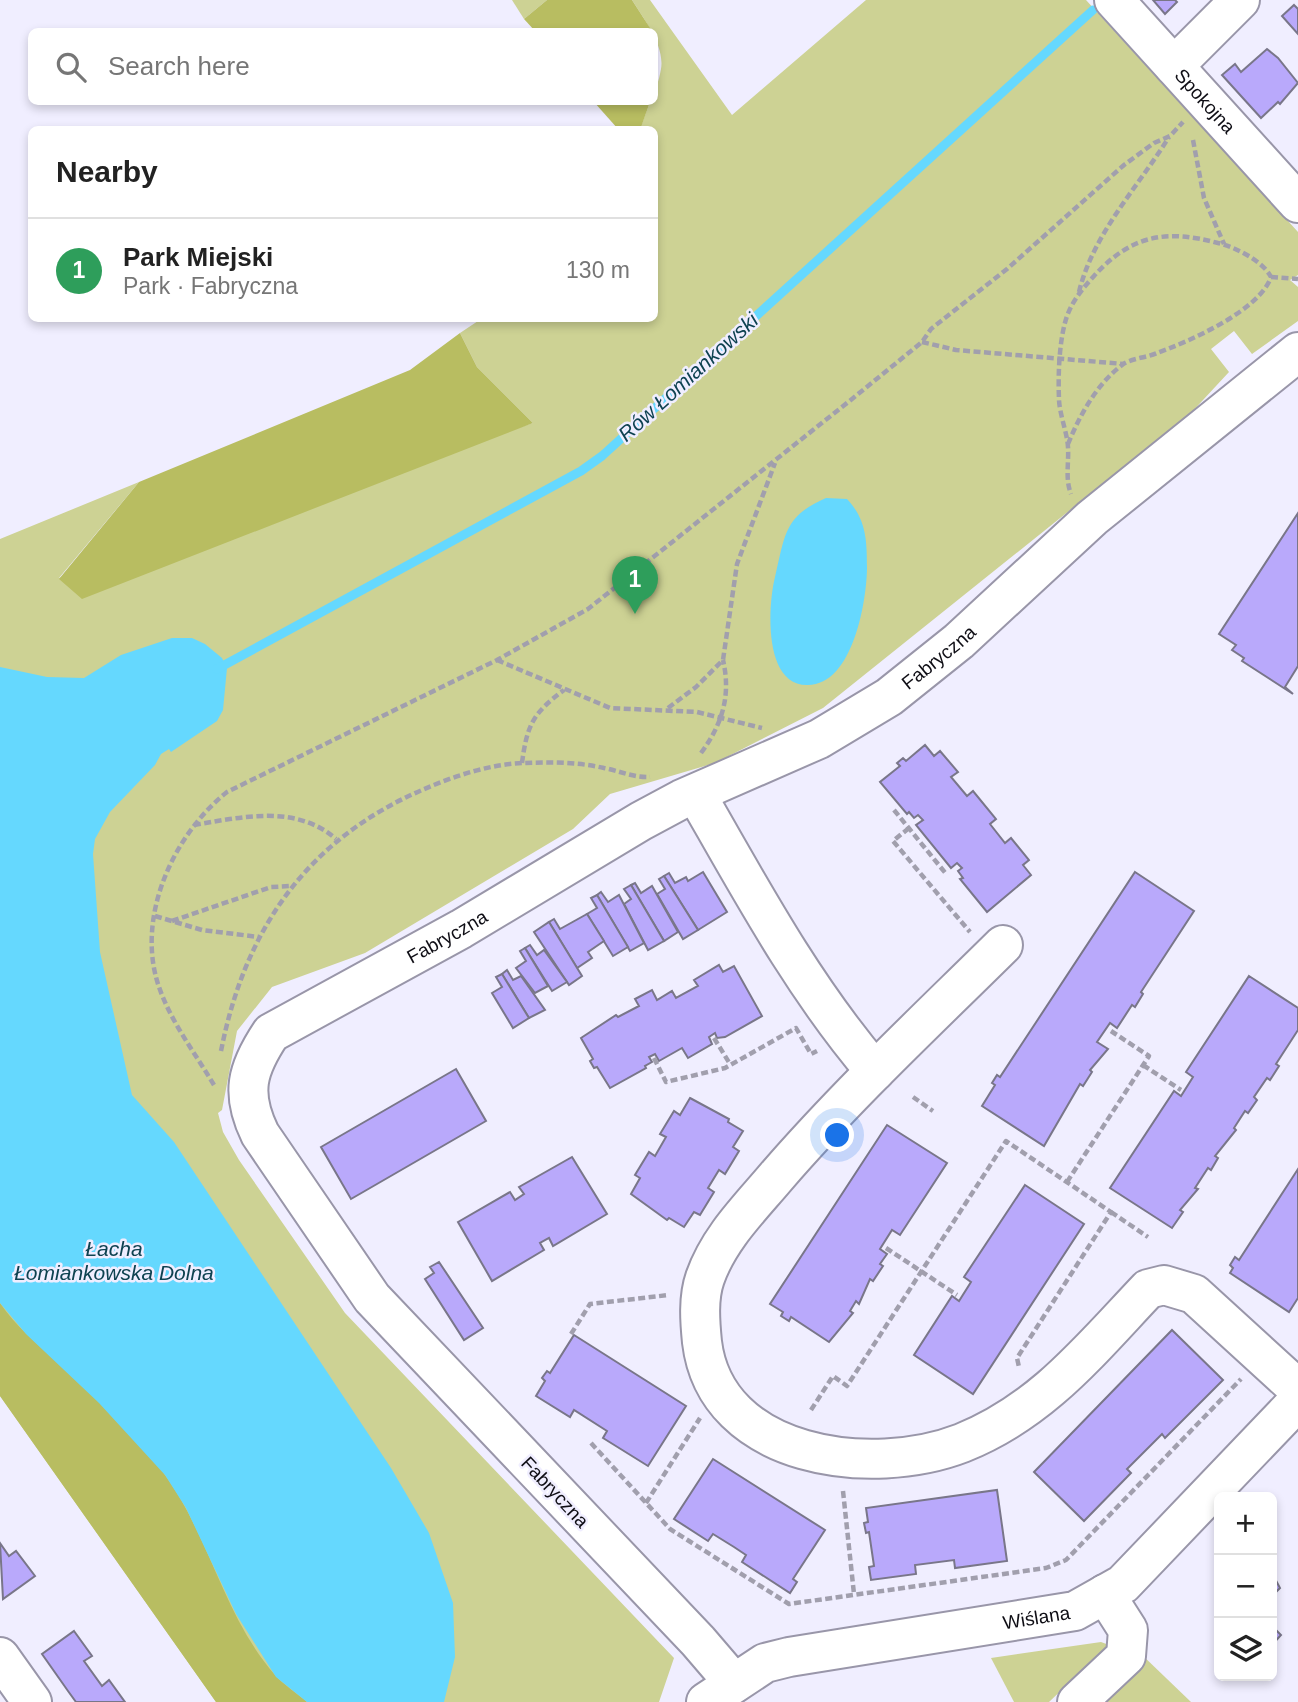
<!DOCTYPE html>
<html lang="en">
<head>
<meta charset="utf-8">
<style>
	body { margin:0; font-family:Arial,sans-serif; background:#f2f2f2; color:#222 }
	.controls { position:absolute; right:21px; bottom:21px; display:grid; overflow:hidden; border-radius:10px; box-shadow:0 4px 10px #0003 }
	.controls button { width:63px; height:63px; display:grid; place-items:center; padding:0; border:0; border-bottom:2px solid #e0e0e0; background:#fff; color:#222; font:35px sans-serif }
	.you { position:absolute; left:838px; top:1136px; width:24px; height:24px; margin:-18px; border:5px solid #fff; border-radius:50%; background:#1a73e8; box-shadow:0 0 0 10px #1a73e833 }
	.badge { display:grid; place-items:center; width:46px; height:46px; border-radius:50%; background:#ea580c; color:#fff; font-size:23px; font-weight:700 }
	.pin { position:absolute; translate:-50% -58px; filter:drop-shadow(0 2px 4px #0008) }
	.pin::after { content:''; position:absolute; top:37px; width:24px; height:21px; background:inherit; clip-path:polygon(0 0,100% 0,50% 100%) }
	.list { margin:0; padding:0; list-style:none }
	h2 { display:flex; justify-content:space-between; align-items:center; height:91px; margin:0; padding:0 28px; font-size:30px }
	h2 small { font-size:23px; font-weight:400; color:#767676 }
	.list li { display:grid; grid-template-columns:46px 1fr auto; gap:21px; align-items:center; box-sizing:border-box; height:105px; padding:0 28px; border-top:2px solid #e0e0e0 }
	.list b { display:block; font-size:26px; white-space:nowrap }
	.list p { margin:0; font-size:23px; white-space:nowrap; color:#767676 }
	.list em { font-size:23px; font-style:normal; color:#767676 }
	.icon { flex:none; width:38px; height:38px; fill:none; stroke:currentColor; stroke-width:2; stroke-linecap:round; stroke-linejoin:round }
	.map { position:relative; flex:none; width:1298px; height:1702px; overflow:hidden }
	.search { position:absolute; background:#fff; box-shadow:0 4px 10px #0003; left:28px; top:28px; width:630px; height:77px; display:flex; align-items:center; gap:18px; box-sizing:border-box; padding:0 24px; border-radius:10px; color:#767676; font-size:26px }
	.panel { position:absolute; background:#fff; box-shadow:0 4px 10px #0003; left:28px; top:126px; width:630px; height:196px; border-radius:10px }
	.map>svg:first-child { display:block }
	.green { fill:#cdd294 }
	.forest { fill:#b8bd61 }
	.water { fill:#65d8fe }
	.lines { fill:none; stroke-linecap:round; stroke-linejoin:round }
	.stream { stroke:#65d8fe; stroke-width:9 }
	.building { fill:#b9a9fb; stroke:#797689; stroke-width:2 }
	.minor-casing { stroke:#9996a9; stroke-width:42 }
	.path { stroke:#a19fad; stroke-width:4.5; stroke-dasharray:7 3.5; stroke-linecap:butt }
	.minor { stroke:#fff; stroke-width:38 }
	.labels { text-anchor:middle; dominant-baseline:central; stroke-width:5; stroke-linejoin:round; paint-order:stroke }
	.street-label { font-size:19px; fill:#0f0e15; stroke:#f0eeff }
	.water-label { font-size:21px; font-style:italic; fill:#0e4251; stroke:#f0eeff }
</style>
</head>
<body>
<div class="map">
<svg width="1298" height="1702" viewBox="0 0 1298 1702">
	<rect width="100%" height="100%" fill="#f0eeff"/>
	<g class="green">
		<path d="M512,0H547L524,19Z"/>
		<path d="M632,0H650L732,115L866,0H1086L1298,232V275L1290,280L1298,287V321L1252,354L1234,331L1211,349L1229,372L1190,414L823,708L715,763L610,794L573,829L365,953L272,987L237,1031L222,1110L218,1113L223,1132L239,1160L345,1313L674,1658L659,1702H216L0,1396V539L139,482L59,578L533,423L477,367L460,333L481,319L654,318V130L640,129L650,102H654C655,89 659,81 661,69C665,46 644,19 632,0Z"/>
		<path d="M1101,1642L1109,1645L1049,1702H1014L991,1658Z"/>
		<path d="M1140,1653L1191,1702H1088Z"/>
	</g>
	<g class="forest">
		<path d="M547,0H632L652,31H535L524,19Z"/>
		<path d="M594,102H650L640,130L618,129Z"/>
		<path d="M460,333L477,367L533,423L82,599L59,579L139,482L410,370Z"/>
		<path d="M0,1303C15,1325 35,1342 55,1360C89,1390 140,1439 165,1475C210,1537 224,1617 275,1675C284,1685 297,1693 307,1702H216L0,1396Z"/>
	</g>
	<g class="water">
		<path d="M826,498L847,499C866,519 867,540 867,567C867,600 853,686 807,685C763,685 768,605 775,577C785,535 784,516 826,498Z"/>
		<path d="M172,638H192L205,644L222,658L227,668L223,710L217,721L171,752L169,749L161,754L155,765L110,812L95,839L93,854L100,952L132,1095L174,1142L391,1468L429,1533L453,1603L455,1657L444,1702H307L276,1677L236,1614L186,1508L165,1475L99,1403L26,1334L0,1303V667L47,677L84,678L121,655Z"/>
	</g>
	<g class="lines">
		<path class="stream" d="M217,669L581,471L602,456L1093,10"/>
	</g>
	<g class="building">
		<path d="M1153,0H1175L1177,2L1165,14Z"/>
		<path d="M1294,5L1298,9V34L1282,16Z"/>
		<path d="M1267,49L1278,58L1298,83L1280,104L1278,102L1261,118L1222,75L1235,64L1241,72Z"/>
		<path d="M1298,513V666L1285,687L1293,694L1242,661L1244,658L1232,650L1236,645L1219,634Z"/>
		<path d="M925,745L934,756L940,751L958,772L951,777L967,796L973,791L996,819L990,824L1005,843L1011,838L1029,860L1023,865L1031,875L987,912L960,879L963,878L958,871L962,868L957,863L951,868L916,825L923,820L918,815L914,818L909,812L907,814L880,782L900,766L897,763L903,758L906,761Z"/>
		<path d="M703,872L727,912L698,930L664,876L669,873L675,883L686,877L688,881Z"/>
		<path d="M1135,872L1194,911L1141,992L1143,994L1135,1007L1132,1005L1117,1028L1110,1023L1097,1042L1108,1049L1090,1070L1092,1072L1083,1086L1080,1084L1044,1146L982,1106L995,1085L992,1083L997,1075L1000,1077Z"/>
		<path d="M664,876L698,930L683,939L657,894L665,889L659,879Z"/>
		<path d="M635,883L641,893L652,886L678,932L664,941L631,885Z"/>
		<path d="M631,885L664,941L648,950L624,904L631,899L624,889Z"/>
		<path d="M601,892L608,902L619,895L644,943L630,951L597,895Z"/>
		<path d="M597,895L628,947L613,956L587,914L597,908L591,898Z"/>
		<path d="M587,914L604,941L588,952L592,958L577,968L549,922L554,919L560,929Z"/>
		<path d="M549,922L582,976L569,985L534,932Z"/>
		<path d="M530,945L537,955L544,950L567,982L552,991L525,948Z"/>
		<path d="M525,948L548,986L535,993L516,968L526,961L520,951Z"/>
		<path d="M719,965L723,972L734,966L762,1016L725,1037L717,1038L715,1033L709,1037L712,1044L688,1058L682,1048L659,1061L655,1054L649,1057L652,1062L645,1066L646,1068L610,1088L597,1067L594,1068L590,1061L593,1059L581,1038L616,1015L618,1017L639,1006L635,999L652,990L657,1000L672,991L676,998L698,986L694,980Z"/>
		<path d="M507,970L513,980L521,976L545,1010L529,1018L502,974Z"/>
		<path d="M502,974L529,1018L513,1028L492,993L502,987L496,977Z"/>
		<path d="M1249,976L1298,1008V1030L1276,1064L1279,1066L1270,1080L1267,1078L1254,1097L1257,1100L1248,1113L1245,1111L1234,1128L1236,1130L1215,1156L1218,1158L1211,1170L1208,1168L1195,1188L1198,1189L1180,1210L1183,1212L1172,1228L1110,1188L1174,1091L1181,1096L1193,1077L1186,1072Z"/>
		<path d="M456,1069L486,1121L351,1199L321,1147Z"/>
		<path d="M690,1098L729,1119L728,1122L743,1131L733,1147L739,1151L725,1174L719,1170L708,1188L714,1192L700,1215L694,1212L684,1227L669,1218L667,1220L631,1194L640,1178L635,1175L649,1152L655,1156L666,1137L660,1134L674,1111L680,1115Z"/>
		<path d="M887,1125L947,1163L900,1235L892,1230L880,1249L887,1254L880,1264L883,1266L873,1281L870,1279L859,1304L856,1301L850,1311L853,1313L829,1342L791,1317L789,1321L781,1316L783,1312L770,1304Z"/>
		<path d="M572,1157L607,1214L553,1246L549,1238L540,1243L544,1250L492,1281L458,1222L510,1192L515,1200L524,1194L519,1187Z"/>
		<path d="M1298,1169V1298L1289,1312L1230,1273L1233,1268L1230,1265L1235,1257L1239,1260Z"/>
		<path d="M1025,1185L1084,1224L973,1394L914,1355L952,1296L959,1301L971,1282L964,1277Z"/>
		<path d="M439,1262L483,1328L464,1340L425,1279L434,1273L430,1267Z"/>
		<path d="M1172,1330L1223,1380L1165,1438L1162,1434L1127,1469L1131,1473L1084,1521L1034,1472Z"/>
		<path d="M574,1335L686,1406L648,1466L603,1438L607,1431L574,1410L570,1417L536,1396L545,1381L542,1378L547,1371L550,1373Z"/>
		<path d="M713,1459L825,1530L793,1579L797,1582L790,1593L742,1562L746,1555L734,1547L713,1534L708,1541L674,1519Z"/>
		<path d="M997,1490L1007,1561L955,1568L954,1560L915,1565L916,1574L871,1580L869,1567L874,1566L869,1532L866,1533L864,1523L868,1522L866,1508Z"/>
		<path d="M0,1543L9,1556L16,1551L35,1576L3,1599Z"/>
		<path d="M1272,1573L1280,1588L1272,1596Z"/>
		<path d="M1272,1626L1281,1635L1272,1645Z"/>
		<path d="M74,1631L92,1656L84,1661L102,1686L109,1680L125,1702H76L68,1691L42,1654Z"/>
	</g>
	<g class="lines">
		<defs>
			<g id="minor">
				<path id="s1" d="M1114,0L1298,203"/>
				<path d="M1174,66L1240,0"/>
				<path d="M696,794C751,890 803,987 875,1071"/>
				<path d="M1003,945C926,1021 847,1095 776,1177C749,1209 719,1238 705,1278C698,1298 700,1322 702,1342C716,1459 872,1478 962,1443C1042,1411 1090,1350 1148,1289L1164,1285L1194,1294L1298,1389"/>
				<path d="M0,1657L32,1702"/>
				<path id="s2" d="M734,1683L698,1641L372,1298L260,1134C240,1093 247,1069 271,1033L461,929L641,821L682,799L819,739L889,697L959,641L1092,518L1298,352"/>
				<path id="s3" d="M706,1702L765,1663L789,1657L1075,1611L1123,1584L1298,1401"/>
				<path d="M1077,1702L1126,1656L1128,1630L1105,1594"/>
			</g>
		</defs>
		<use href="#minor" class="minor-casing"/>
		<g class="path">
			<path d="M1193,140L1204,198L1224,244"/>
			<path d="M1271,277L1298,279"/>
			<path d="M1079,292C1093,234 1138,187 1169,137"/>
			<path d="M922,342L956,350L1124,364"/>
			<path d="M1068,444C1080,415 1096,385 1122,365C1131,358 1146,358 1157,353C1190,341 1259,311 1271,277C1263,261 1235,247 1218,243C1166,229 1131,235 1094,276C1083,288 1073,300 1067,316C1059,340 1058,374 1059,400C1060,416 1067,432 1068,447C1069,463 1065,479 1071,494"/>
			<path d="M497,660L610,708L697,712L762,728"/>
			<path d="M668,708L696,687L723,660L737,564L775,463"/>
			<path d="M701,753C723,723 731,695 723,660"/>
			<path d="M522,763C527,725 533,713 564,690"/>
			<path d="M894,810L947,875"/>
			<path d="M194,825C242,817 296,804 336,839"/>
			<path d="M909,828L893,841L970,932"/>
			<path d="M155,916L202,930L259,937"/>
			<path d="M172,921L271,887L291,886"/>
			<path d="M714,1038L730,1064"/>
			<path d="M221,1051C245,929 307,840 422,790C454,776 490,764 524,763C550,762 578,762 604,768C620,771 634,778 650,777"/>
			<path d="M654,1058L666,1082L725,1068L796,1028L811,1054L817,1051"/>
			<path d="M1143,1065L1181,1090"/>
			<path d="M214,1085C195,1053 171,1022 159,987C135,918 173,835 227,792L497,660L588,609L852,399L922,342L931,329L1007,269L1124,165L1154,143L1170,136L1183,122"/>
			<path d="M913,1097L933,1111"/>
			<path d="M1067,1182L1149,1056L1111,1031"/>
			<path d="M1111,1212L1148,1237"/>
			<path d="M886,1248L957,1295"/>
			<path d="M571,1334L590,1304L669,1295"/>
			<path d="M811,1410L833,1376L847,1386L1006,1141L1111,1212L1017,1358L1019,1367"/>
			<path d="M591,1443L670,1529L789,1604L1046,1568L1066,1560L1241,1379"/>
			<path d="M843,1491L854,1594"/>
			<path d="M646,1503L700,1418"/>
		</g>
		<use href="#minor" class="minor"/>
	</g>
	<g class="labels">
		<g class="street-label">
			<text stroke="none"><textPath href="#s1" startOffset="136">Spokojna</textPath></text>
			<text stroke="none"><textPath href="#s2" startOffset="1603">Fabryczna</textPath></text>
			<text stroke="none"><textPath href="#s2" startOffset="1036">Fabryczna</textPath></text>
			<text transform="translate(555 1492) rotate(47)">Fabryczna</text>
			<text stroke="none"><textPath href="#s3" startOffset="346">Wiślana</textPath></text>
		</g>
		<g class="water-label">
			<text transform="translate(688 377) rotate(-42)">Rów Łomiankowski</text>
			<text x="114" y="1248">Łacha<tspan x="114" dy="24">Łomiankowska Dolna</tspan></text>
		</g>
	</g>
</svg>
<div class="controls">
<button>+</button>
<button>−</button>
<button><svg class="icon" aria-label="layers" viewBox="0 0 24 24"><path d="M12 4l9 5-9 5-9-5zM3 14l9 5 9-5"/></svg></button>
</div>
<div class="you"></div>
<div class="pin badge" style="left:635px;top:614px;background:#2e9e5b">1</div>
<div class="search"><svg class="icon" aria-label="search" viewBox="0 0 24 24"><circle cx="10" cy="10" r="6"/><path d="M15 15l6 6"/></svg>Search here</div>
<section class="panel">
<h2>Nearby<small></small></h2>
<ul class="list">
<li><span class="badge" style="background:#2e9e5b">1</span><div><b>Park Miejski</b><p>Park · Fabryczna</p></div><em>130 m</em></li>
</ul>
</section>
</div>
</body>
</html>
